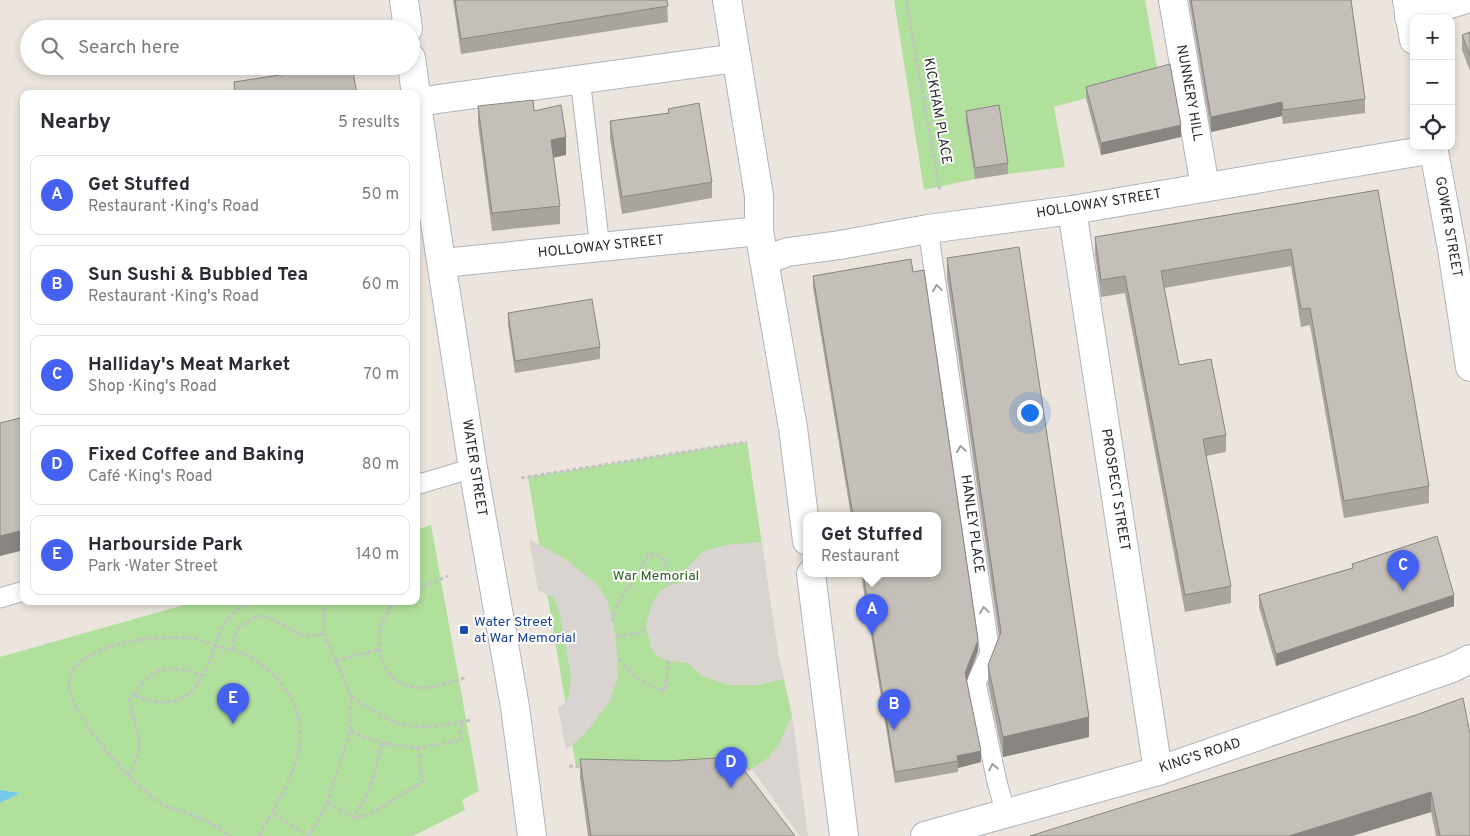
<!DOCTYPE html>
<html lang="en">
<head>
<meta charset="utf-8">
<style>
	body { margin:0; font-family:Overpass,sans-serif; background:#f7f7f7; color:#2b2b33 }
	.controls { position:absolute; right:15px; top:15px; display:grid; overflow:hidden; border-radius:10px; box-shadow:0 2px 8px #0003 }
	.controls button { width:45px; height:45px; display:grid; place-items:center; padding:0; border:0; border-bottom:1px solid #e1e1e2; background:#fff; color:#2b2b33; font:25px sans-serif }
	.you { position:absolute; left:1029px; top:412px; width:18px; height:18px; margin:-12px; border:4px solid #fff; border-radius:50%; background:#1a73e8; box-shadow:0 0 0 8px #1a73e833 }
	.badge { display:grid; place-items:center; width:32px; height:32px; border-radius:50%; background:#4461f1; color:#fff; font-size:16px; font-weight:700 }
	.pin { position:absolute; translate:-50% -41px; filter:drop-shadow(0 1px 2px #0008) }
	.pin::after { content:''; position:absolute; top:26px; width:18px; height:15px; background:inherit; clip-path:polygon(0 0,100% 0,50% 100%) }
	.popup { position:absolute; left:803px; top:512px; width:138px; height:65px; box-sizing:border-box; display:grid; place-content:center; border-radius:10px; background:#fff; filter:drop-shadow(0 1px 4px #0005); font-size:16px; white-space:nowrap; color:#7c7c81 }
	.popup b { font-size:19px; color:#2b2b33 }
	.popup::after { content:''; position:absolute; left:50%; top:100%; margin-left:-10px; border:10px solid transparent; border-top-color:#fff }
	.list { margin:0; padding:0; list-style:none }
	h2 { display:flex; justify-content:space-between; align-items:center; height:65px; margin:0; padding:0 20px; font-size:21px }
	h2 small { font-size:16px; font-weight:400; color:#7c7c81 }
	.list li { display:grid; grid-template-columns:32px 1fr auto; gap:15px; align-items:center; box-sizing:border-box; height:80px; margin:0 10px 10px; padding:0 10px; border:1px solid #e1e1e2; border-radius:10px }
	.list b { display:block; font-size:19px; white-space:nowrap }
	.list p { margin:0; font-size:16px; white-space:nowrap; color:#7c7c81 }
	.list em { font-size:16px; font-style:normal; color:#7c7c81 }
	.icon { flex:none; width:28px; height:28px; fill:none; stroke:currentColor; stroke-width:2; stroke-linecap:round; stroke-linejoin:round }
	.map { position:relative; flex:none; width:1470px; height:836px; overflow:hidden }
	.search { position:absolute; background:#fff; box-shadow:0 2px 8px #0003; left:20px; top:20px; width:400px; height:55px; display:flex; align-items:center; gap:12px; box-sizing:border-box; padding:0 18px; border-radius:28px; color:#7c7c81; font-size:19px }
	.panel { position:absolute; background:#fff; box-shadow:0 2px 8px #0003; left:20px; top:90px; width:400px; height:515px; border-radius:10px }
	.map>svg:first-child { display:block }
	.green { fill:#b1df9c }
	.plaza { fill:#d8d4cf }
	.water { fill:#75c8e8 }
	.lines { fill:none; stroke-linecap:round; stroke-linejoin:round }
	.lane-casing { stroke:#b0b3bd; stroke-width:21 }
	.street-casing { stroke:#b0b3bd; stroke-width:30 }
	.secondary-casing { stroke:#b0b3bd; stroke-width:30 }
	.path { stroke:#c3c3c3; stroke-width:3; stroke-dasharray:4 2.5; stroke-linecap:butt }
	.lane { stroke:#fff; stroke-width:19 }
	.street { stroke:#fff; stroke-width:28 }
	.secondary { stroke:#fff; stroke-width:28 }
	.wall { fill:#a9a49e }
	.shaded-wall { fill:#898681 }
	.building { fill:#c4bfb8; stroke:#898681 }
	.oneway { stroke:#9f9f9f }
	.transit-dot { fill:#1a4fb4; stroke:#fff; stroke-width:2 }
	.labels { text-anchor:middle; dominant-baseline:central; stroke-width:4; stroke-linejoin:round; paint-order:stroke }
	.street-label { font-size:14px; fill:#2a2a2a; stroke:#fff }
	.park-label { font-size:14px; fill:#2b631e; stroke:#fff }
	.transit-label { font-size:14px; fill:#164399; stroke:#fff; text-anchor:start }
</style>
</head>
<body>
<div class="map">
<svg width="1470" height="836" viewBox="0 0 1470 836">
	<rect width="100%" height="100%" fill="#ebe5dd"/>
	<g class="green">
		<path d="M894,0H1145L1159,78L1054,107L1065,167L1008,174L999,117L966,122L975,179L924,190Z"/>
		<path d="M747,442L778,654L792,715L779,745L768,758L752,769L576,767L528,477Z"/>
		<path d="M431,525L479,791L462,800L465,810L413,836H0V803L19,793L0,790V657L198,601H416V530Z"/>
	</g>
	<g class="plaza">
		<path d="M529,539L564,558L598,585L608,602L616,637L618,676L609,703L584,735L566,750L558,708L565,703L569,695L571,676L559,611L554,598L538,590Z"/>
		<path d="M762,542L778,654L784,679L759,685H728L702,676L688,663L668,661L659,657L651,648L646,625L652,603L660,591L670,585L682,583L688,567L702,552L725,545Z"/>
		<path d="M792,715L794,729L808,836H800L752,769L768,758L779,745Z"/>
	</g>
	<path class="water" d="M0,790L20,793L0,803Z"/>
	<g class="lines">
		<defs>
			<g id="lane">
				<path d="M580,78L600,248"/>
				<path d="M928,229L990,653L976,683L997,782L1006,814"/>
				<path d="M416,485L473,468"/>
				<path d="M0,598L24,591"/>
			</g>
			<g id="street">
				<path d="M1173,0L1205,187"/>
				<path d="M1407,0L1414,40"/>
				<path d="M1409,17L1463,0"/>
				<path d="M417,102L736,58"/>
				<path d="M1433,146L1452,249L1470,367"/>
				<path d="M1072,210L1158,771"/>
				<path d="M764,260L788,252L840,245L928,229L1072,210L1434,149"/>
				<path d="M443,263L759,231"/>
				<path d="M925,836L1158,771L1452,668L1470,659"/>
			</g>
			<g id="secondary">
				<path d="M404,0L408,29"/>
				<path d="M727,0L759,196V231L793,428L807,541"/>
				<path d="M411,58L416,94"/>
				<path d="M416,99L473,468L515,707L532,836"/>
				<path d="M811,574L844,836"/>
			</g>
		</defs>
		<use href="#lane" class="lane-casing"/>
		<use href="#street" class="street-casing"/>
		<use href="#secondary" class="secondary-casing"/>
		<g class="path">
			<path d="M906,0L940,191"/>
			<path d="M521,478L747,442"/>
			<path d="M416,590L448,576"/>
			<path d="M251,601C228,615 223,620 215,646C241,650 260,660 278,680C318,724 297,768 272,813L309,836L326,806L350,731"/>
			<path d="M322,601L325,613L324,634L351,696L350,731L382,743"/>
			<path d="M396,601C370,626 372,678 412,687C428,691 450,682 465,678"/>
			<path d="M612,621L619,602L649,554L661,556L668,568L670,585"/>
			<path d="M616,637L646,631"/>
			<path d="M233,649C234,626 243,622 263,615L303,636L324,634"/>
			<path d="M619,659C632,676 644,685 665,691L668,661"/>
			<path d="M336,661L380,649"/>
			<path d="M204,676C170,664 155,664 133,695C182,715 201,691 215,646C207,643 198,638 190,638C162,636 132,639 107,648C91,654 71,663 69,682C65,711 136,789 162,804C169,808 179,810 187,813C202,819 218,826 230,836"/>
			<path d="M351,696C401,732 413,731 471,720"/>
			<path d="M418,748L423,781L369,815L354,818L371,786L382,743L418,748L461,740V722"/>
			<path d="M569,766L584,767"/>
			<path d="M740,769H752"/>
			<path d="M128,776C149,740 135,735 129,700L133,695"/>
			<path d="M328,803L354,818"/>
			<path d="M259,836L272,813"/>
		</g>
		<use href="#lane" class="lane"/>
		<use href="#street" class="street"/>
		<use href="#secondary" class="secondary"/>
	</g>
	<g class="wall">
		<path d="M453,0H667L668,22L461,54Z"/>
		<path d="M1189,0H1351L1365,99V113L1283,124L1282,116L1211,132Z"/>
		<path d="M1470,32V71L1462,50V35Z"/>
		<path d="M1086,87L1181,137L1101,155L1086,98Z"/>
		<path d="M478,106L534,111L566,155L553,158L560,206V224L492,231L478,124Z"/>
		<path d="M668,109L712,182V198L622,214L610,138V121L668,113Z"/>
		<path d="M966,111L1008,163V174L975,179L966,122Z"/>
		<path d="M1378,190L1429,486V503L1344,518L1310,325L1301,327L1291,266L1164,288L1179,365L1226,435V452L1206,456L1231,586V603L1185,612L1125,293L1101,297L1095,254V237Z"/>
		<path d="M947,258L1089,737L1003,757L988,684V665L999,637L947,278Z"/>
		<path d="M911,259L913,272L924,270L978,640V651L967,681L981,751V762L958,768V772L895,783L861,574H937V516H851L813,288V276Z"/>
		<path d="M508,313L600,347V359L515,373L508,325Z"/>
		<path d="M1352,564L1454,606L1276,666L1259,607V595L1352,568Z"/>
		<path d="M1470,734V836H1436L1431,812L1352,836H1030Z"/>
		<path d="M580,759L795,836H588L580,778Z"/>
	</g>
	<g class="shaded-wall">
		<path d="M1282,102V116L1211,132V117Z"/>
		<path d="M1181,125V137L1101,155V143Z"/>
		<path d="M566,137V155L551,158V140Z"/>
		<path d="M24,530V550L0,556V536Z"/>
		<path d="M1454,595V606L1276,666V654Z"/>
		<path d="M978,640V651L965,685V673Z"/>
		<path d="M1089,717V737L1003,757V737Z"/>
		<path d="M981,751V762L958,768L957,756Z"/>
		<path d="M1431,792V812L1352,836H1289Z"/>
	</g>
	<g class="building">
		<path d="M455,0H667L668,6L461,39Z"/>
		<path d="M1191,0H1351L1365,99L1283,110L1282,102L1211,117Z"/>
		<path d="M1470,32V56L1462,35Z"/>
		<path d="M1170,64L1181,125L1101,143L1086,87Z"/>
		<path d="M339,66H352L357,94H235L234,82Z"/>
		<path d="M533,100L534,111L561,105L566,137L551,140L560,206L492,213L478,106Z"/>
		<path d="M699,103L712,182L622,197L610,121L669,113L668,109Z"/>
		<path d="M999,105L1008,163L975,168L966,111Z"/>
		<path d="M1378,190L1429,486L1344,501L1310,308L1301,309L1291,249L1161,271L1179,365L1211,359L1226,435L1203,439L1231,586L1185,595L1125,276L1101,280L1095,237Z"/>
		<path d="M1019,247L1089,717L1003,737L988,665L1001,632L947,258Z"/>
		<path d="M911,259L913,272L924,270L978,640L965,673L981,751L957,756L958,761L895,772L863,574H937V516H853L813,276Z"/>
		<path d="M592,299L600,347L515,361L508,313Z"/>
		<path d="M24,417V530L0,536V423Z"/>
		<path d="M1437,536L1454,595L1276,654L1259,595L1353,568L1352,564Z"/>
		<path d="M1463,698L1470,734V836H1440L1431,792L1289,836H1030L1416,715Z"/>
		<path d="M734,757L795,836H591L580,759L667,761Z"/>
	</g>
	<defs><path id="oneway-chevron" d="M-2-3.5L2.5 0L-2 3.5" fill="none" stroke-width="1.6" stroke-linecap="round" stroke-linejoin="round" transform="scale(1.25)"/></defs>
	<g class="oneway">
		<use href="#oneway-chevron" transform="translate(937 288) rotate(-98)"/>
		<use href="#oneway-chevron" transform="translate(961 449) rotate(-98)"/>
		<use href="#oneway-chevron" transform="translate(984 610) rotate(-98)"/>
		<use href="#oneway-chevron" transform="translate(993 767) rotate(-102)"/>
	</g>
	<rect class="transit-dot" x="459" y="625" width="10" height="10" rx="2.5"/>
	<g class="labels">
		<g class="street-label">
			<text transform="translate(1189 93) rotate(80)">NUNNERY HILL</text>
			<text transform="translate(937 111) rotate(80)">KICKHAM PLACE</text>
			<text transform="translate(1099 204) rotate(-9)">HOLLOWAY STREET</text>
			<text transform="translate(1448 227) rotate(80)">GOWER STREET</text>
			<text transform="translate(601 247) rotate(-6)">HOLLOWAY STREET</text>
			<text transform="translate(474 468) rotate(81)">WATER STREET</text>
			<text transform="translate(1115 490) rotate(81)">PROSPECT STREET</text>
			<text transform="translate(972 524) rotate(82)">HANLEY PLACE</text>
			<text transform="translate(1200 756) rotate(-18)">KING'S ROAD</text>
		</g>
		<g class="park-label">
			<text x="656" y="576">War Memorial</text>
		</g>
		<g class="transit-label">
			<text x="474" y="622">Water Street<tspan x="474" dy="16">at War Memorial</tspan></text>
		</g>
	</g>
</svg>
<div class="controls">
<button>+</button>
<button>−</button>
<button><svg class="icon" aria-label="locate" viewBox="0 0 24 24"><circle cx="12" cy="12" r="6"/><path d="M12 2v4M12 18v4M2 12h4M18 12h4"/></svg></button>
</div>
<div class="you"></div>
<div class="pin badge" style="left:872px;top:635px">A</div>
<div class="popup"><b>Get Stuffed</b>Restaurant</div>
<div class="pin badge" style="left:894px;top:730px">B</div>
<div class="pin badge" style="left:1403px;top:591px">C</div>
<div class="pin badge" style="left:731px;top:788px">D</div>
<div class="pin badge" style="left:233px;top:724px">E</div>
<div class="search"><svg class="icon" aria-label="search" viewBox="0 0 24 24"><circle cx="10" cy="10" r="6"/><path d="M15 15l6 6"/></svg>Search here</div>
<section class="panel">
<h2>Nearby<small>5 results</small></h2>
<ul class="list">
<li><span class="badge">A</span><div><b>Get Stuffed</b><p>Restaurant · King's Road</p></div><em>50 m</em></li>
<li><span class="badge">B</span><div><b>Sun Sushi &amp; Bubbled Tea</b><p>Restaurant · King's Road</p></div><em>60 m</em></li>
<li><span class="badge">C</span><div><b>Halliday's Meat Market</b><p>Shop · King's Road</p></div><em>70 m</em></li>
<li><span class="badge">D</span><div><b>Fixed Coffee and Baking</b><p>Café · King's Road</p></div><em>80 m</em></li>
<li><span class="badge">E</span><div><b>Harbourside Park</b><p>Park · Water Street</p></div><em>140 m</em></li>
</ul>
</section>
</div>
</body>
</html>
